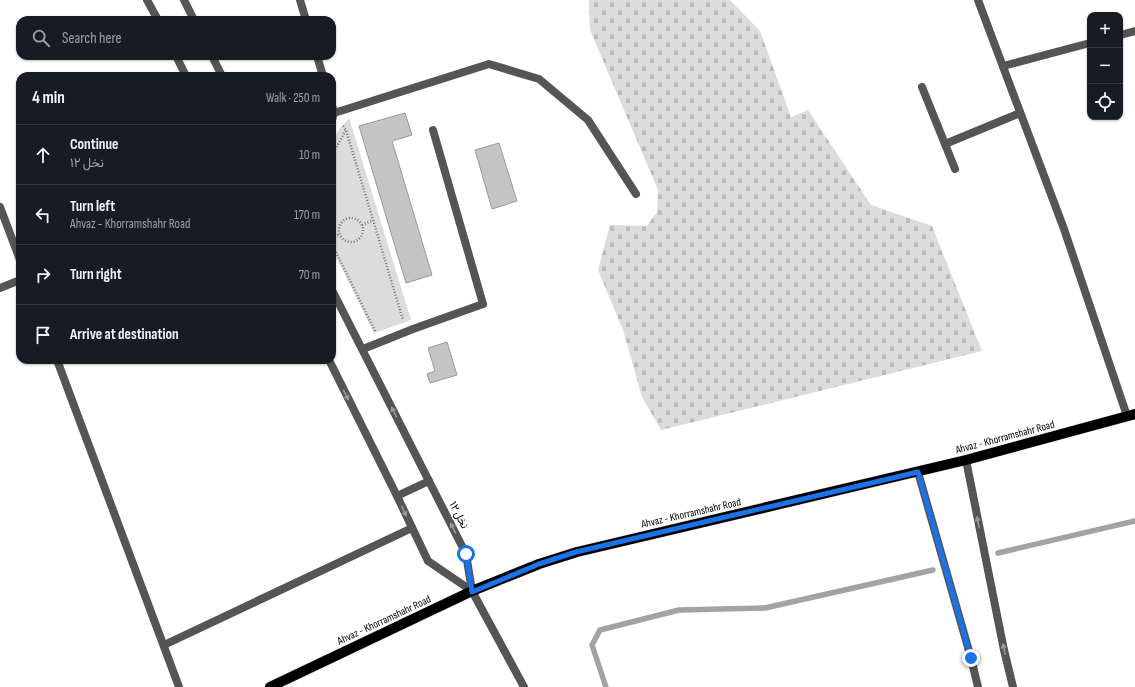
<!DOCTYPE html>
<html lang="en">
<head>
<meta charset="utf-8">
<style>
	body { margin:0; font-family:"Sofia Sans Condensed",Vazirmatn,sans-serif; background:#242831; color:#f1f3f6 }
	.controls { position:absolute; right:12px; top:12px; display:grid; overflow:hidden; border-radius:8px; box-shadow:0 1px 3px #0004 }
	.controls button { width:36px; height:36px; display:grid; place-items:center; padding:0; border:0; border-bottom:1px solid #363941; background:#171b24; color:#f1f3f6; font:20px sans-serif }
	.stop { position:absolute; width:12px; height:12px; margin:-9px; border:3px solid #1a73e8; border-radius:50%; background:#fff }
	.stop.end { background:#1a73e8; border-color:#fff; box-shadow:0 1px 4px #0008 }
	.list { margin:0; padding:0; list-style:none }
	h2 { display:flex; justify-content:space-between; align-items:center; height:52px; margin:0; padding:0 16px; font-size:17px }
	h2 small { font-size:13px; font-weight:400; color:#9ea1a6 }
	.list li { display:grid; grid-template-columns:26px 1fr auto; gap:12px; align-items:center; box-sizing:border-box; height:60px; padding:0 16px; border-top:1px solid #363941 }
	.list b { display:block; font-size:15px; white-space:nowrap }
	.list p { margin:0; font-size:13px; white-space:nowrap; color:#9ea1a6 }
	.list em { font-size:13px; font-style:normal; color:#9ea1a6 }
	.icon { flex:none; width:22px; height:22px; fill:none; stroke:currentColor; stroke-width:2; stroke-linecap:round; stroke-linejoin:round }
	.map { position:relative; flex:none; width:1135px; height:687px; overflow:hidden }
	.search { position:absolute; background:#171b24; box-shadow:0 1px 3px #0004; left:16px; top:16px; width:320px; height:44px; display:flex; align-items:center; gap:10px; box-sizing:border-box; padding:0 14px; border-radius:12px; color:#9ea1a6; font-size:15px }
	.panel { position:absolute; background:#171b24; box-shadow:0 1px 3px #0004; left:16px; top:72px; width:320px; height:292px; border-radius:12px }
	.map>svg:first-child { display:block }
	.cemetery { fill:url(#cemetery-stones) }
	.park { fill:#dcdcdc }
	.lines { fill:none; stroke-linecap:round; stroke-linejoin:round }
	.stream { stroke:#a3a3a3; stroke-width:5.5 }
	.building { fill:#c4c4c4; stroke:#999 }
	.primary-casing { stroke:#dbdbdb; stroke-width:11 }
	.path { stroke:#777; stroke-width:2.5; stroke-dasharray:1 2; stroke-linecap:butt }
	.lane { stroke:#555; stroke-width:8 }
	.street { stroke:#555; stroke-width:8 }
	.primary { stroke:#000; stroke-width:10 }
	.oneway { fill:#999 }
	.route { stroke:#1a73e8; stroke-width:5 }
	.labels { text-anchor:middle; dominant-baseline:central; stroke-width:3; stroke-linejoin:round; paint-order:stroke }
	.street-label { font-size:11px; fill:#000; stroke:#fff }
</style>
</head>
<body>
<div class="map">
<svg width="1135" height="687" viewBox="0 0 1135 687">
	<defs>
		<pattern id="cemetery-stones" width="16" height="16" patternUnits="userSpaceOnUse"><rect width="16" height="16" fill="#dcdcdc"/><path d="M2 7V4a2 2 0 0 1 4 0v3zM10 15v-3a2 2 0 0 1 4 0v3z" fill="#bbb"/></pattern>
	</defs>
	<rect width="100%" height="100%" fill="#fff"/>
	<path class="cemetery" d="M589,0H730L760,31L791,117L808,110L871,205L932,226L982,351L661,430L642,397L623,330L598,270L610,225L647,226L657,212L658,190L590,30Z"/>
	<path class="park" d="M349,118L411,320L374,333L332,249V142L338,131Z"/>
	<g class="lines">
		<g class="stream">
			<path d="M998,553L1135,521"/>
			<path d="M606,687L592,645L600,630L679,610L765,608L933,570"/>
		</g>
	</g>
	<g class="building">
		<path d="M405,113L412,135L392,141L432,275L406,283L359,126Z"/>
		<path d="M499,143L517,201L492,209L475,150Z"/>
		<path d="M447,342L457,375L430,383L427,374L435,371L428,348Z"/>
	</g>
	<g class="lines">
		<defs>
			<path id="primary" d="M270,687L472,591L539,564L577,552L966,460L1135,414"/>
		</defs>
		<use href="#primary" class="primary-casing"/>
		<g class="path">
			<path d="M343,126L346,130L403,320"/>
			<path d="M332,155L346,130"/>
			<circle cx="351" cy="230" r="12"/>
			<path d="M362,225L373,220"/>
			<path d="M332,238L340,234"/>
			<path d="M332,244L375,331"/>
		</g>
		<g class="lane">
			<path d="M922,87L955,169"/>
			<path d="M334,113L489,64L539,79L588,120L636,194"/>
			<path d="M945,144L1020,113"/>
			<path d="M363,349L413,329L483,304L433,130"/>
			<path d="M966,460L1004,650L1013,687"/>
			<path d="M918,472L971,658L978,687"/>
			<path d="M472,591L524,687"/>
		</g>
		<g class="street">
			<path d="M147,0L158,20"/>
			<path d="M184,0L194,20"/>
			<path d="M300,0L306,20"/>
			<path d="M978,0L1064,229L1127,416"/>
			<path d="M1120,35L1135,31"/>
			<path d="M176,56L186,76"/>
			<path d="M212,56L222,76"/>
			<path d="M317,56L323,76"/>
			<path d="M1003,66L1090,43"/>
			<path d="M332,105L334,113L332,120"/>
			<path d="M0,207L20,260"/>
			<path d="M0,288L20,280"/>
			<path d="M332,290L466,554L472,591"/>
			<path d="M57,360L179,687"/>
			<path d="M329,360L397,496L428,561L472,591"/>
			<path d="M397,496L429,481"/>
			<path d="M164,645L412,528"/>
		</g>
		<use href="#primary" class="primary"/>
	</g>
	<defs><path id="oneway-solid" d="M-6-.8H1V-3.2L6.5 0L1 3.2V.8H-6Z"/></defs>
	<g class="oneway">
		<use href="#oneway-solid" transform="translate(346 395) rotate(63)"/>
		<use href="#oneway-solid" transform="translate(394 412) rotate(-117)"/>
		<use href="#oneway-solid" transform="translate(404 511) rotate(65)"/>
		<use href="#oneway-solid" transform="translate(978 522) rotate(-101)"/>
		<use href="#oneway-solid" transform="translate(453 528) rotate(-117)"/>
		<use href="#oneway-solid" transform="translate(1004 649) rotate(-102)"/>
	</g>
	<g class="lines">
		<path class="route" d="M466,554L472,592L539,564L576,552L918,472L971,658"/>
	</g>
	<g class="labels">
		<g class="street-label">
			<text transform="translate(1005 437) rotate(-15)">Ahvaz - Khorramshahr Road</text>
			<text transform="translate(691 513) rotate(-13)">Ahvaz - Khorramshahr Road</text>
			<text transform="translate(459 515) rotate(63)">نخل ۱۲</text>
			<text transform="translate(384 620) rotate(-25)">Ahvaz - Khorramshahr Road</text>
		</g>
	</g>
</svg>
<div class="controls">
<button>+</button>
<button>−</button>
<button><svg class="icon" aria-label="locate" viewBox="0 0 24 24"><circle cx="12" cy="12" r="6"/><path d="M12 2v4M12 18v4M2 12h4M18 12h4"/></svg></button>
</div>
<div class="stop" style="left:466px;top:554px"></div>
<div class="stop end" style="left:971px;top:658px"></div>
<div class="search"><svg class="icon" aria-label="search" viewBox="0 0 24 24"><circle cx="10" cy="10" r="6"/><path d="M15 15l6 6"/></svg>Search here</div>
<section class="panel">
<h2>4 min<small>Walk · 250 m</small></h2>
<ul class="list">
<li><svg class="icon" aria-label="ahead" viewBox="0 0 24 24"><path d="M12 20V5M6 11l6-6 6 6"/></svg><div><b>Continue</b><p>نخل ۱۲</p></div><em>10 m</em></li>
<li><svg class="icon" aria-label="left" viewBox="0 0 24 24"><path d="M17 20v-9H6M10 6l-5 5 5 5"/></svg><div><b>Turn left</b><p>Ahvaz - Khorramshahr Road</p></div><em>170 m</em></li>
<li><svg class="icon" aria-label="right" viewBox="0 0 24 24"><path d="M7 20v-9h11M14 6l5 5-5 5"/></svg><div><b>Turn right</b></div><em>70 m</em></li>
<li><svg class="icon" aria-label="arrive" viewBox="0 0 24 24"><path d="M6 21V4h12l-3 4 3 4H6"/></svg><div><b>Arrive at destination</b></div></li>
</ul>
</section>
</div>
</body>
</html>
